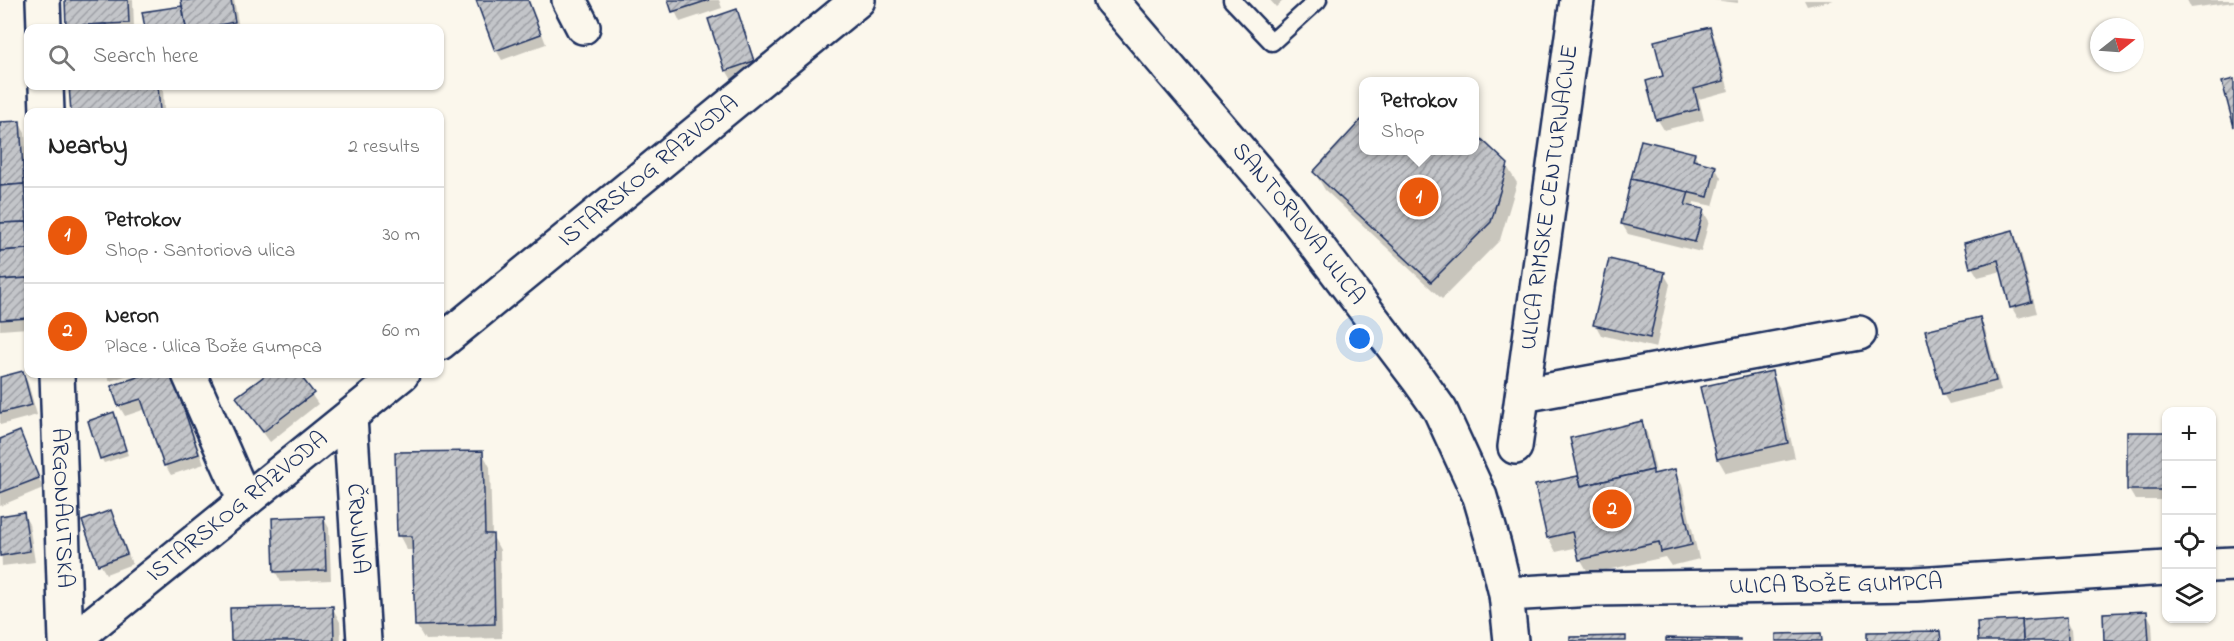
<!DOCTYPE html>
<html lang="en">
<head>
<meta charset="utf-8">
<style>
	body { margin:0; font-family:"Indie Flower",sans-serif; background:#f6f6f6; color:#222 }
	.controls { position:absolute; right:18px; bottom:18px; display:grid; overflow:hidden; border-radius:12px; box-shadow:0 2px 4px #0004 }
	.controls button { width:54px; height:54px; display:grid; place-items:center; padding:0; border:0; border-bottom:2px solid #e0e0e0; background:#fff; color:#222; font:30px sans-serif }
	.compass { position:absolute; left:2090px; top:18px; width:54px; height:54px; border-radius:50%; background:#fff; box-shadow:0 2px 4px #0004; rotate:73deg }
	.you { position:absolute; left:1360px; top:339px; width:21px; height:21px; margin:-15px; border:4px solid #fff; border-radius:50%; background:#1a73e8; box-shadow:0 0 0 9px #1a73e833 }
	.badge { display:grid; place-items:center; width:39px; height:39px; border-radius:50%; background:#ea580c; color:#fff; font-size:20px; font-weight:700 }
	.pin { position:absolute; translate:-50% -50%; border:3px solid #fff; box-shadow:0 2px 6px #0006 }
	.popup { position:absolute; left:1359px; top:77px; width:120px; height:78px; box-sizing:border-box; display:grid; place-content:center; border-radius:12px; background:#fff; filter:drop-shadow(0 2px 4px #0005); font-size:20px; white-space:nowrap; color:#767676 }
	.popup b { font-size:22px; color:#222 }
	.popup::after { content:''; position:absolute; left:50%; top:100%; margin-left:-12px; border:12px solid transparent; border-top-color:#fff }
	.list { margin:0; padding:0; list-style:none }
	h2 { display:flex; justify-content:space-between; align-items:center; height:78px; margin:0; padding:0 24px; font-size:26px }
	h2 small { font-size:20px; font-weight:400; color:#767676 }
	.list li { display:grid; grid-template-columns:39px 1fr auto; gap:18px; align-items:center; box-sizing:border-box; height:96px; padding:0 24px; border-top:2px solid #e0e0e0 }
	.list b { display:block; font-size:22px; white-space:nowrap }
	.list p { margin:0; font-size:20px; white-space:nowrap; color:#767676 }
	.list em { font-size:20px; font-style:normal; color:#767676 }
	.icon { flex:none; width:33px; height:33px; fill:none; stroke:currentColor; stroke-width:2; stroke-linecap:round; stroke-linejoin:round }
	.map { position:relative; flex:none; width:2234px; height:641px; overflow:hidden }
	.search { position:absolute; background:#fff; box-shadow:0 2px 4px #0004; left:24px; top:24px; width:420px; height:66px; display:flex; align-items:center; gap:15px; box-sizing:border-box; padding:0 21px; border-radius:12px; color:#767676; font-size:22px }
	.panel { position:absolute; background:#fff; box-shadow:0 2px 4px #0004; left:24px; top:108px; width:420px; height:270px; border-radius:12px }
	.map>svg:first-child { display:block }
	.shadow { fill:#0003 }
	.building { fill:url(#building-hatch); stroke:#1b2f5e; stroke-width:1.5 }
	.lines { fill:none; stroke-linecap:round; stroke-linejoin:round }
	.service-casing { stroke:#1b2f5e; stroke-width:21 }
	.minor-casing { stroke:#1b2f5e; stroke-width:38 }
	.secondary-casing { stroke:#1b2f5e; stroke-width:38 }
	.service { stroke:#fbf7ec; stroke-width:16 }
	.minor { stroke:#fbf7ec; stroke-width:33 }
	.secondary { stroke:#fbf7ec; stroke-width:33 }
	.labels { text-anchor:middle; dominant-baseline:central; stroke-width:4.5; stroke-linejoin:round; paint-order:stroke }
	.street-label { font-size:24px; fill:#1b2f5e; stroke:#fbf7ec }
</style>
</head>
<body>
<div class="map">
<svg width="2234" height="641" viewBox="0 0 2234 641">
	<defs>
		<pattern id="building-hatch" width="6" height="6" patternUnits="userSpaceOnUse" patternTransform="scale(1.5)"><rect width="6" height="6" fill="#c3c5c9"/><path d="M-1 1l2-2M0 6l6-6M5 7l2-2" fill="none" stroke="#9ea0a6"/></pattern>
	</defs>
	<rect width="100%" height="100%" fill="#fbf7ec"/>
	<filter id="ink" filterUnits="userSpaceOnUse"><feTurbulence type="fractalNoise" baseFrequency=".0167" numOctaves="2"/><feDisplacementMap in="SourceGraphic" scale="12" xChannelSelector="R" yChannelSelector="G"/><feConvolveMatrix kernelMatrix="1 2 1 2 8 2 1 2 1" color-interpolation-filters="sRGB"/></filter>
	<g filter="url(#ink)">
		<g class="shadow">
			<path d="M67,0H133L134,28H68Z"/>
			<path d="M183,0H234L239,28H146L144,13L184,7Z"/>
			<path d="M478,0H529L546,44L502,60L496,50Z"/>
			<path d="M670,0H719L722,8L680,22Z"/>
			<path d="M1270,0H1284L1276,7Z"/>
			<path d="M1714,0H1738V3Z"/>
			<path d="M1804,0H1834L1807,6Z"/>
			<path d="M2187,0H2234V2L2191,8Z"/>
			<path d="M736,11L742,21L758,72L732,80L726,70Z"/>
			<path d="M1709,28L1715,39L1729,91L1699,99L1704,120L1664,130L1658,120L1648,82L1665,78Z"/>
			<path d="M71,86H163L164,112H72Z"/>
			<path d="M19,122L25,133L28,183V194H26L28,223V328L0,330V124Z"/>
			<path d="M1364,150L1506,165L1517,183L1500,240L1442,299L1325,190L1315,173Z"/>
			<path d="M1694,154L1699,163L1715,167L1721,178L1713,206L1694,202L1693,209L1703,211L1709,221L1701,252L1628,234L1622,224Z"/>
			<path d="M2012,232L2018,242L2037,313L2018,318L2012,308L2002,271L1978,277L1972,267Z"/>
			<path d="M1664,274L1670,284L1656,348L1601,335L1595,324Z"/>
			<path d="M1979,318L1985,329L2001,391L1949,404L1943,394L1927,331Z"/>
			<path d="M22,372L28,383L37,415L0,425V378Z"/>
			<path d="M1771,372L1779,387L1795,458L1726,473L1718,459L1702,388Z"/>
			<path d="M106,374H131L110,381Z"/>
			<path d="M134,374H173L204,464L171,475L165,465L146,409L125,416L119,406L113,386L136,379Z"/>
			<path d="M270,374H297L318,404L270,442L238,397Z"/>
			<path d="M114,414L128,455L104,463L101,458Z"/>
			<path d="M1641,423L1647,433L1656,472L1650,462L1648,464L1654,475L1674,471L1682,485L1699,559L1671,566L1665,557L1589,574L1581,560L1578,547L1556,552L1548,537L1578,477L1581,483Z"/>
			<path d="M20,433L43,488L0,506V441Z"/>
			<path d="M2128,433H2166V500H2135L2129,490Z"/>
			<path d="M482,452L490,467L492,535L500,550L502,638L425,640L416,625L414,550H407L399,535Z"/>
			<path d="M110,512L116,522L132,564L106,574L100,564Z"/>
			<path d="M23,514L29,524L35,562L2,566L0,518Z"/>
			<path d="M323,517L329,528L331,580L281,582L275,571Z"/>
			<path d="M332,607L340,622L341,641H233Z"/>
			<path d="M2146,612L2152,623L2153,641H2106Z"/>
			<path d="M2066,619L2072,629L2073,641H1980Z"/>
		</g>
		<g class="building">
			<path d="M65,0H128L129,23L66,26Z"/>
			<path d="M181,0H231L235,22L203,28H186Z"/>
			<path d="M476,0H528L541,34L495,51Z"/>
			<path d="M668,0H709L672,12Z"/>
			<path d="M182,6L186,28H145L142,12Z"/>
			<path d="M737,9L754,61L725,71L708,19Z"/>
			<path d="M106,24L107,28H66V26Z"/>
			<path d="M1710,27L1724,81L1694,89L1699,109L1656,120L1646,81L1663,76L1654,41Z"/>
			<path d="M2234,79V127L2222,82Z"/>
			<path d="M69,86H158L160,112H71Z"/>
			<path d="M1364,117V150H1474V132L1508,164L1491,222L1431,282L1313,172Z"/>
			<path d="M20,121L24,184L0,186V122Z"/>
			<path d="M1641,140L1695,153L1693,160L1716,166L1708,197L1631,179Z"/>
			<path d="M1631,179L1689,192L1685,205L1704,209L1695,242L1621,224Z"/>
			<path d="M24,184L27,222L0,223V186Z"/>
			<path d="M27,222L28,249L0,251V223Z"/>
			<path d="M2013,230L2032,302L2010,308L1998,260L1970,268L1964,243Z"/>
			<path d="M28,249V278L0,280V251Z"/>
			<path d="M1609,259L1665,272L1650,338L1593,325Z"/>
			<path d="M28,278V318L0,320V280Z"/>
			<path d="M1980,317L1996,381L1942,394L1925,330Z"/>
			<path d="M23,371L32,405L0,413V377Z"/>
			<path d="M1772,371L1788,443L1717,459L1700,387Z"/>
			<path d="M146,374H172L199,454L164,466L141,399L118,406L111,386Z"/>
			<path d="M267,374H299L314,393L263,432L236,397Z"/>
			<path d="M114,412L126,450L100,459L88,421Z"/>
			<path d="M1642,421L1653,470L1581,486L1570,438Z"/>
			<path d="M20,431L39,478L0,493V439Z"/>
			<rect x="2127" y="432" width="39" height="58"/>
			<path d="M483,451L485,534H493L495,624L415,626L412,536H397L395,452Z"/>
			<path d="M1675,469L1692,545L1661,552L1659,542L1579,560L1572,532L1547,538L1535,485L1578,476L1581,486L1653,470V474Z"/>
			<path d="M111,510L127,554L98,565L82,521Z"/>
			<path d="M24,512L30,551L0,556V516Z"/>
			<path d="M324,516L326,570L274,572L272,518Z"/>
			<path d="M333,606L334,641H231L230,608Z"/>
			<path d="M2147,611L2149,641H2104L2103,613Z"/>
			<path d="M2067,617L2068,641H2023L2022,620Z"/>
			<path d="M2022,620L2023,641H1978L1977,622Z"/>
			<path d="M1940,631L1941,641H1867V632Z"/>
			<path d="M1821,633L1822,641H1776V634Z"/>
			<path d="M1626,636V641H1570V637Z"/>
			<path d="M1666,638L1740,639V641H1666Z"/>
		</g>
		<g class="lines">
			<defs>
				<path id="service" d="M1232,0L1272,42L1318,0"/>
				<g id="minor">
					<path d="M43,0L44,28"/>
					<path d="M569,0L583,27"/>
					<path d="M46,86L47,112"/>
					<path id="s1" d="M440,343L858,0"/>
					<path id="s2" d="M57,374L66,641"/>
					<path d="M189,374L245,501"/>
					<path d="M1523,395L1859,333"/>
					<path id="s3" d="M350,417L364,641"/>
					<path id="s4" d="M1515,447L1577,0"/>
					<path d="M2212,565L2234,564"/>
					<path id="s5" d="M1506,594L1593,589L1916,584L2166,568"/>
					<path id="s6" d="M72,641L402,374"/>
				</g>
				<g id="secondary">
					<path id="s7" d="M1111,0L1286,205L1418,379L1440,410L1480,497L1494,545L1506,594L1511,641"/>
				</g>
			</defs>
			<use href="#service" class="service-casing"/>
			<use href="#minor" class="minor-casing"/>
			<use href="#secondary" class="secondary-casing"/>
			<use href="#service" class="service"/>
			<use href="#minor" class="minor"/>
			<use href="#secondary" class="secondary"/>
		</g>
	</g>
	<g class="labels">
		<g class="street-label">
			<text stroke="none"><textPath href="#s1" startOffset="270">ISTARSKOG RAZVODA</textPath></text>
			<text stroke="none"><textPath href="#s4" startOffset="252">ULICA RIMSKE CENTURIJACIJE</textPath></text>
			<text stroke="none"><textPath href="#s7" startOffset="292">SANTORIOVA ULICA</textPath></text>
			<text stroke="none"><textPath href="#s2" startOffset="134">ARGONAUTSKA</textPath></text>
			<text stroke="none"><textPath href="#s6" startOffset="213">ISTARSKOG RAZVODA</textPath></text>
			<text stroke="none"><textPath href="#s3" startOffset="112">ČRNJINA</textPath></text>
			<text stroke="none"><textPath href="#s5" startOffset="330">ULICA BOŽE GUMPCA</textPath></text>
		</g>
	</g>
</svg>
<div class="controls">
<button>+</button>
<button>−</button>
<button><svg class="icon" aria-label="locate" viewBox="0 0 24 24"><circle cx="12" cy="12" r="6"/><path d="M12 2v4M12 18v4M2 12h4M18 12h4"/></svg></button>
<button><svg class="icon" aria-label="layers" viewBox="0 0 24 24"><path d="M12 4l9 5-9 5-9-5zM3 14l9 5 9-5"/></svg></button>
</div>
<svg class="compass" viewBox="-18 -18 36 36"><path d="M0-13l5 13h-10z" fill="#e53935"/><path d="M0 13l5-13h-10z" fill="#767676"/></svg>
<div class="you"></div>
<div class="pin badge" style="left:1419px;top:197px">1</div>
<div class="popup"><b>Petrokov</b>Shop</div>
<div class="pin badge" style="left:1612px;top:509px">2</div>
<div class="search"><svg class="icon" aria-label="search" viewBox="0 0 24 24"><circle cx="10" cy="10" r="6"/><path d="M15 15l6 6"/></svg>Search here</div>
<section class="panel">
<h2>Nearby<small>2 results</small></h2>
<ul class="list">
<li><span class="badge">1</span><div><b>Petrokov</b><p>Shop · Santoriova ulica</p></div><em>30 m</em></li>
<li><span class="badge">2</span><div><b>Neron</b><p>Place · Ulica Bože Gumpca</p></div><em>60 m</em></li>
</ul>
</section>
</div>
</body>
</html>
